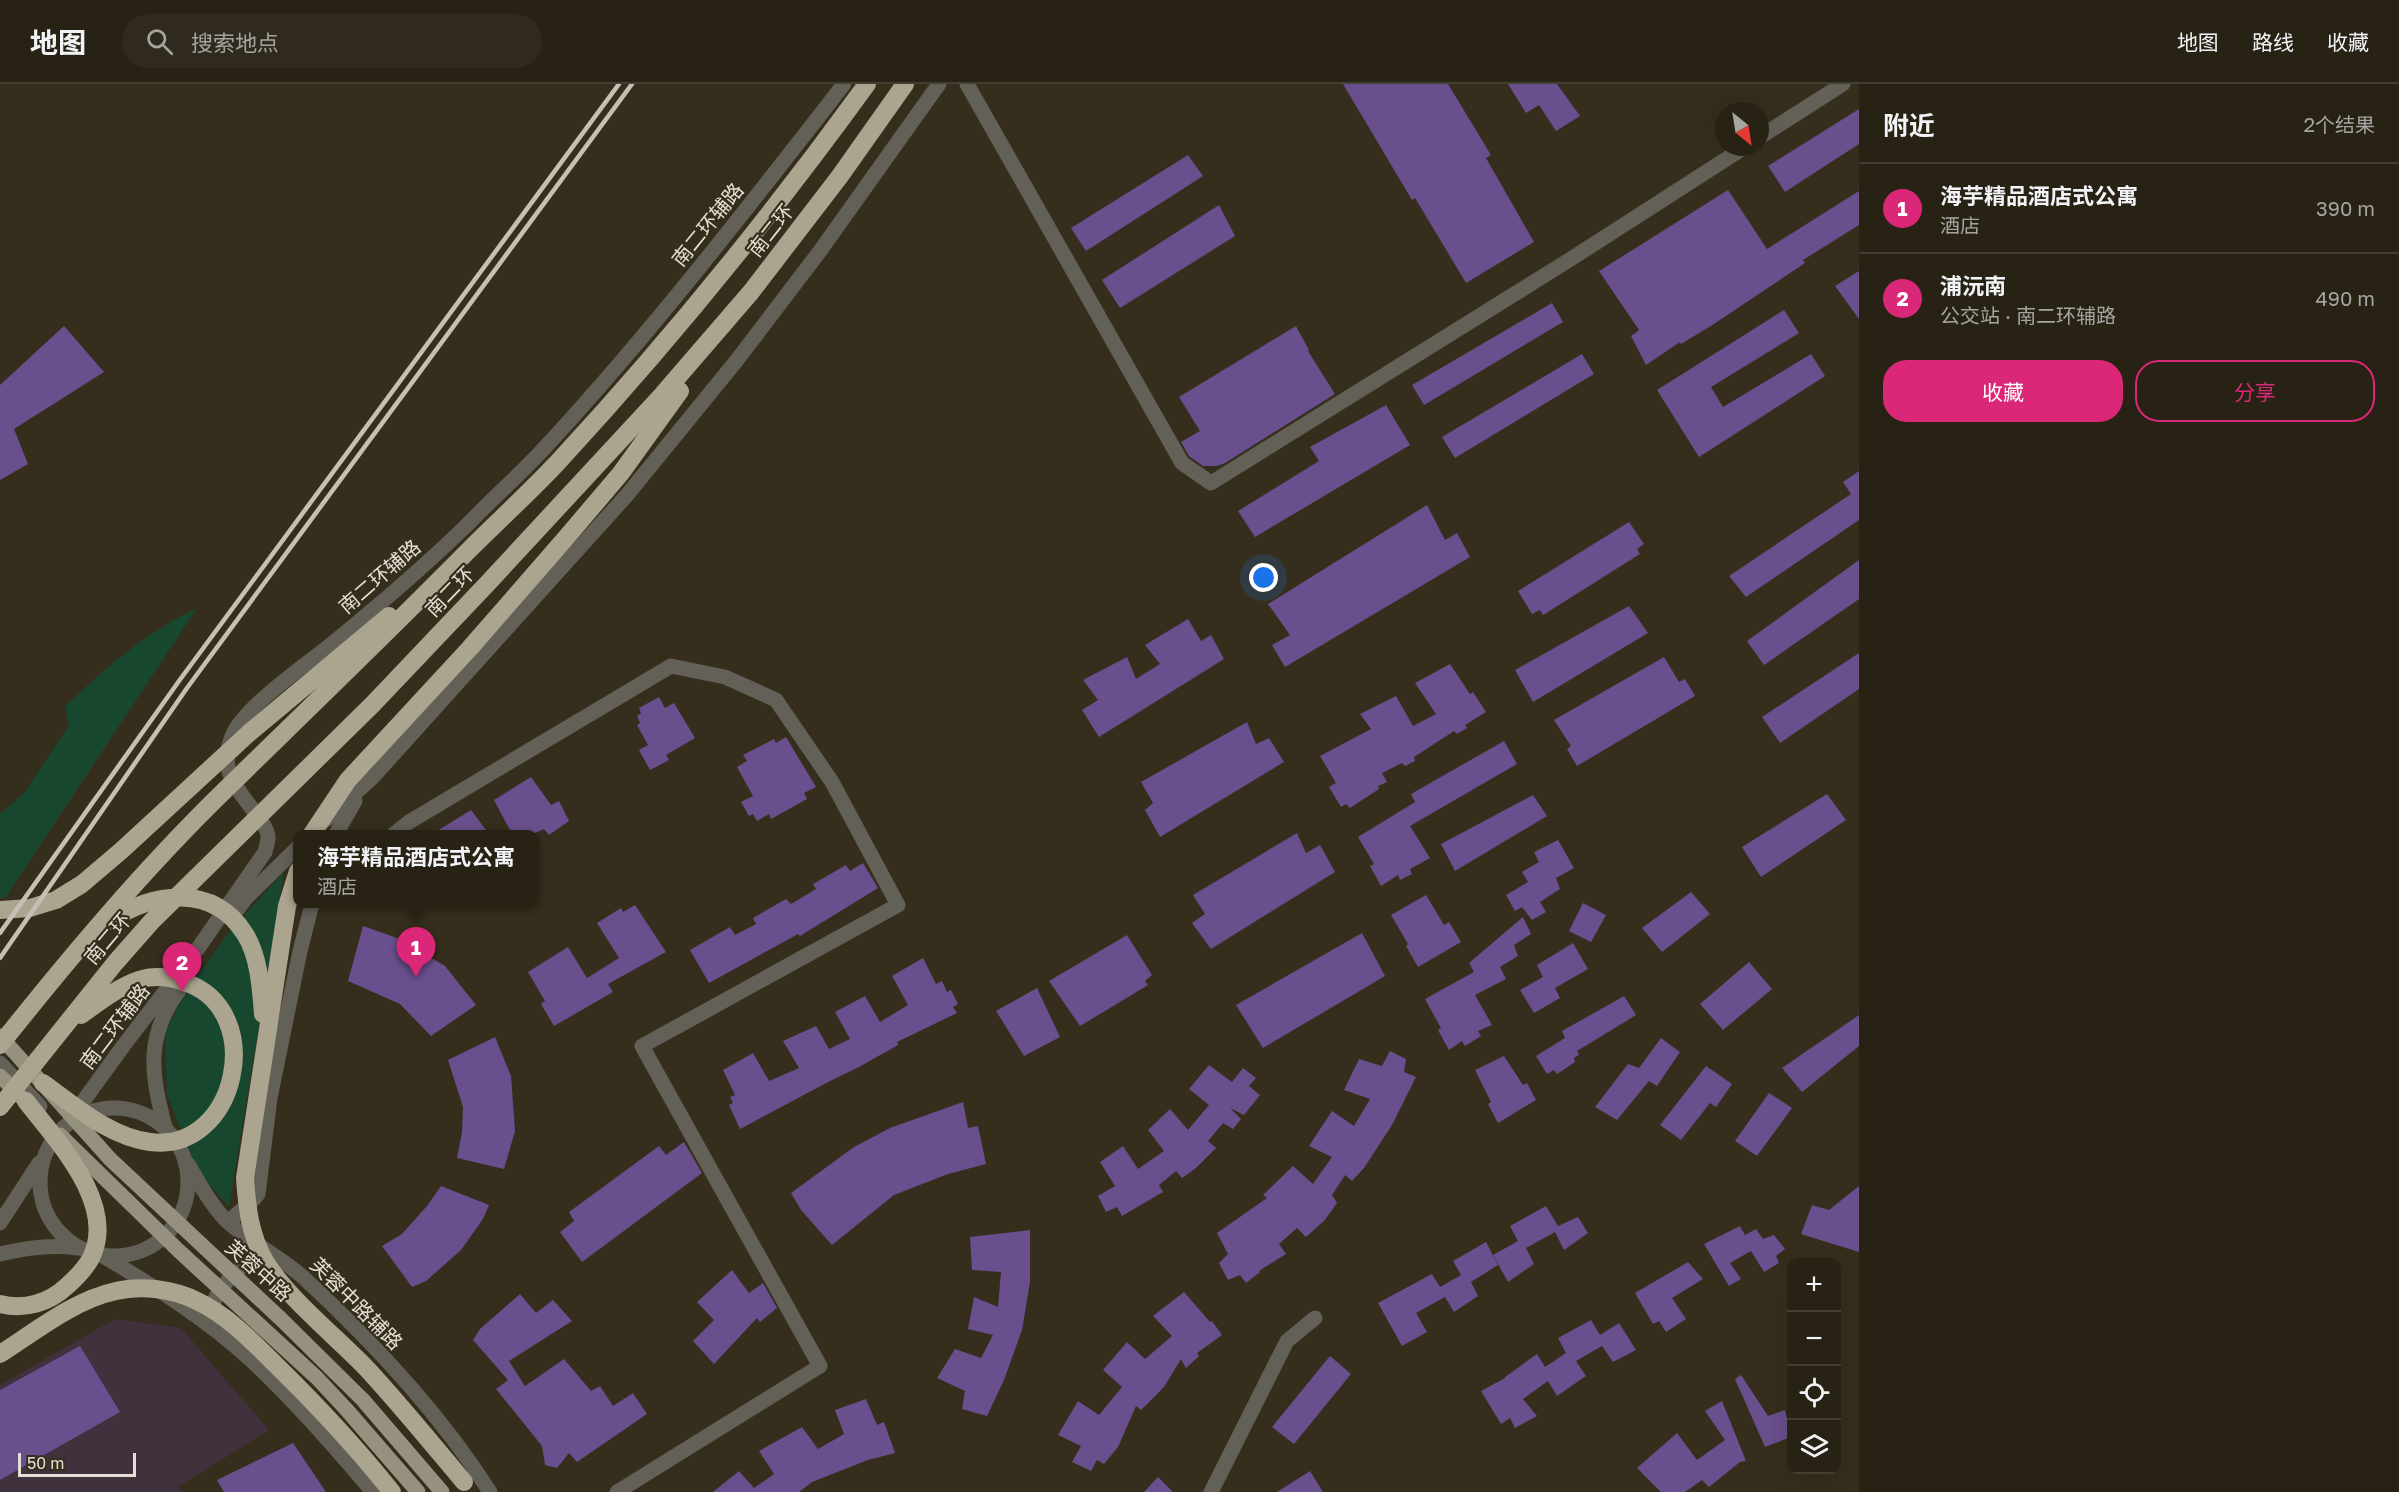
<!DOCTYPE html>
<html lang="zh">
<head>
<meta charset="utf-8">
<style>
	body { margin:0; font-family:"Golos Text","Noto Sans SC",sans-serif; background:#302a1e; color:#f1f3f6 }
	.controls { position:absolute; right:18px; bottom:18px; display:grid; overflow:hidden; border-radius:12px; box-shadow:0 6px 24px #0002 }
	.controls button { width:54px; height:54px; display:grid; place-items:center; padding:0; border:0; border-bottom:2px solid #443f34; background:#282215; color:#f1f3f6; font:30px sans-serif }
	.compass { position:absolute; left:1715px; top:18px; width:54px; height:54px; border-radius:50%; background:#282215; box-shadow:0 6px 24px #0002; rotate:150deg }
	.scale { position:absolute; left:18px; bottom:15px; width:118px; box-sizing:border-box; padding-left:6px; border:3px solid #e4dfd4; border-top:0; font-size:16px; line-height:21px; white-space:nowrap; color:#e4dfd4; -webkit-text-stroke:4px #362e1c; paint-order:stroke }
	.you { position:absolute; left:1264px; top:494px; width:21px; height:21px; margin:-15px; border:4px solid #fff; border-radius:50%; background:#1a73e8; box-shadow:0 0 0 9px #1a73e833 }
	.badge { display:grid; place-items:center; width:39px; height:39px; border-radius:50%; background:#db2777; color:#fff; font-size:20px; font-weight:700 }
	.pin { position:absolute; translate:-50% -50px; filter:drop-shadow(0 2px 3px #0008) }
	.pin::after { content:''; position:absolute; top:32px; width:21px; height:18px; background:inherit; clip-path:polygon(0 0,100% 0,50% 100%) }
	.popup { position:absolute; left:293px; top:746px; width:246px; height:78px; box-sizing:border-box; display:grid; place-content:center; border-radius:12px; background:#282215; filter:drop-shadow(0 2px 4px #0005); font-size:20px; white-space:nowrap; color:#a5a4a0 }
	.popup b { font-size:22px; color:#f1f3f6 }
	.popup::after { content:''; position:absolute; left:50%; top:100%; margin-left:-12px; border:12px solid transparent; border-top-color:#282215 }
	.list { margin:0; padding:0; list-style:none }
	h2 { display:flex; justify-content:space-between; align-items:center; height:78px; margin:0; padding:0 24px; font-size:26px }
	h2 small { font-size:20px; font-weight:400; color:#a5a4a0 }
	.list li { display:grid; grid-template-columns:39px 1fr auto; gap:18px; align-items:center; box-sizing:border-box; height:90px; padding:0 24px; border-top:2px solid #443f34 }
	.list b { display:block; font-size:22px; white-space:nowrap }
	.list p { margin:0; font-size:20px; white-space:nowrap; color:#a5a4a0 }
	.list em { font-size:20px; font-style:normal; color:#a5a4a0 }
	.actions { display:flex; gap:12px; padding:18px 24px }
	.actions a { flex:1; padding:14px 0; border:2px solid #db2777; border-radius:24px; text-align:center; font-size:21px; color:#db2777 }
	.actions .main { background:#db2777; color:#fff }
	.icon { flex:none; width:33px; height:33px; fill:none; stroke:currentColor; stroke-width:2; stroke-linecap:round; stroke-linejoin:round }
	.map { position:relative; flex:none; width:1859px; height:1408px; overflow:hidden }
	header { display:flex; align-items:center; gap:36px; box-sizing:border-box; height:84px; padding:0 30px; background:#282215; border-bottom:2px solid #443f34 }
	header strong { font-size:28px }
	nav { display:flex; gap:33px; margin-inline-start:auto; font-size:21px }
	.search { width:420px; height:54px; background:#302a1e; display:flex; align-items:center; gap:15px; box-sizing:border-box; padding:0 21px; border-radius:33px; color:#a5a4a0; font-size:22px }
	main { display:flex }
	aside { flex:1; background:#282215 }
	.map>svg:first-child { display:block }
	.industrial { fill:#40313d }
	.green { fill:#18472f }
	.building { fill:#694f8d }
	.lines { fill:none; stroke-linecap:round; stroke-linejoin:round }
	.minor { stroke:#636058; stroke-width:15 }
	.major { stroke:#96917f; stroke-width:15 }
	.highway { stroke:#aba48e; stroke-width:18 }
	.rail { stroke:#c6c0b4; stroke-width:4.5 }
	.labels { text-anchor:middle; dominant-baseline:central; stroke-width:4.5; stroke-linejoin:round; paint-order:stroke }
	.street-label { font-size:20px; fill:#e4dfd4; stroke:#362e1c }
</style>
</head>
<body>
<header>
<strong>地图</strong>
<div class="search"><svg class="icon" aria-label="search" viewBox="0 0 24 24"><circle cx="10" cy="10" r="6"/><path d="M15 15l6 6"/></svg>搜索地点</div>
<nav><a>地图</a><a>路线</a><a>收藏</a></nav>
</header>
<main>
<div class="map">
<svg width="1859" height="1408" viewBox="0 0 1859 1408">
	<rect width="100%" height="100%" fill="#362e1c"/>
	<path class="industrial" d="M115,1235L181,1244L269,1346L178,1403L180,1408H0V1301Z"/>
	<g class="green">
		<path d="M197,524L5,814H0V730L25,708L69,641L65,623C107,582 144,550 197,524Z"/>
		<path d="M284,788L229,1123L195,1084L167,1010L165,949L185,909L229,848Z"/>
	</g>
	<g class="building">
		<path d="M1343,0H1448L1491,71L1486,74L1534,158L1466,199L1415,114L1412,116Z"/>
		<path d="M1508,0H1557L1580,32L1556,47L1539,21L1526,29Z"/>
		<path d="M1859,25V60L1785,108L1768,82Z"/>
		<path d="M1188,71L1203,92L1086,167L1071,144Z"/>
		<path d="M1728,106L1767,165L1859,107V141L1803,176L1805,179L1714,240L1681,260L1680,258L1646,281L1631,252L1639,246L1599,187Z"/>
		<path d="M1219,121L1235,152L1120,224L1102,196Z"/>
		<path d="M1859,187V235L1835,202Z"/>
		<path d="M1552,219L1563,238L1424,321L1412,301Z"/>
		<path d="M1784,226L1799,249L1711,303L1723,323L1811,270L1825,292L1699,373L1657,306Z"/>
		<path d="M64,242L104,288L14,345L28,380L0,396V301Z"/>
		<path d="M1296,242L1309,266L1308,267L1335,310L1225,379L1217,382H1203L1189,372L1181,358L1200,347L1179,313Z"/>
		<path d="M1582,270L1594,290L1455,374L1442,353Z"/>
		<path d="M1386,321L1410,361L1255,453L1238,427L1319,377L1310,363Z"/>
		<path d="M1859,387V436L1746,513L1729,492L1851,410L1843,398Z"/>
		<path d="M1427,421L1445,456L1457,449L1470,473L1285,583L1272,561L1290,551L1268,520Z"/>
		<path d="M1629,438L1644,460L1637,465L1640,470L1543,531L1540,526L1532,530L1518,507Z"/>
		<path d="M1859,476V515L1764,581L1747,557Z"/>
		<path d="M1629,522L1648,549L1533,618L1515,586Z"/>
		<path d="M1188,535L1201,557L1211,551L1224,575L1099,653L1082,626L1098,616L1083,596L1127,573L1136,595L1160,580L1145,561Z"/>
		<path d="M1859,569V605L1780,659L1762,633Z"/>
		<path d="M1664,573L1679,598L1685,595L1695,612L1577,682L1567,665L1571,662L1554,636Z"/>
		<path d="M1450,580L1470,610L1473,608L1486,628L1465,641L1467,644L1457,650L1454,647L1414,673L1415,677L1405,682L1402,679L1382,689L1387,698L1378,702L1379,705L1350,724L1346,720L1341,723L1329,703L1336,699L1320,672L1371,645L1360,630L1396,612L1413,642L1436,630L1415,599Z"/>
		<path d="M659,613L665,624L674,619L695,654L666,671L669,676L650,686L639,666L648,661L637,641L640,639L637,632L641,629L639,624Z"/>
		<path d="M1247,638L1256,660L1269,654L1284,678L1160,753L1145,726L1153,719L1141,698Z"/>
		<path d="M786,653L816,703L804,709L807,715L771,735L769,730L757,737L753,730L749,732L741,718L753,712L737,683L747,677L743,671L774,655L776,659Z"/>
		<path d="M1504,657L1517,680L1410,742L1430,774L1410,785L1412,790L1400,796L1398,791L1381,802L1370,782L1374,780L1358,753L1415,718L1411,710Z"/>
		<path d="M531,693L551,721L559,717L569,737L549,751L544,745L533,750H512L494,716Z"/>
		<path d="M1827,710L1846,736L1761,793L1742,763Z"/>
		<path d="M1533,711L1547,732L1455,787L1441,760Z"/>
		<path d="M471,726L489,750H432Z"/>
		<path d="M1297,749L1306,769L1320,761L1335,788L1211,865L1192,839L1205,830L1193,811Z"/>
		<path d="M1558,756L1574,784L1556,794L1560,805L1540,818L1546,828L1532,836L1522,823L1515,827L1506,811L1528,798L1522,788L1539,778L1534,768Z"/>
		<path d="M863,779L878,804L800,852L798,850L709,899L690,866L730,843L735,851L756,840L753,834L786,815L791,820L816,805L813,800L846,781L850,787Z"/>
		<path d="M1691,808L1710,830L1662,868L1642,844Z"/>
		<path d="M1426,811L1444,841L1449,838L1461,858L1418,883L1406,862L1408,860L1391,831Z"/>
		<path d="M1583,819L1606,831L1591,858L1569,847Z"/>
		<path d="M635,821L666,868L608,900L613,908L554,942L541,920L545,917L528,888L568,863L587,894L619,874L597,839L621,824L623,828Z"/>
		<path d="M1523,833L1531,850L1514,861L1518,872L1500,883L1506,895L1475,911L1492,941L1478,947L1481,952L1465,962L1462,957L1449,966L1438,946L1441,944L1425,915L1474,888L1469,879Z"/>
		<path d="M363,842L397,854L445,882L476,921L431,952L400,920L348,897Z"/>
		<path d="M1362,849L1385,892L1263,964L1236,921Z"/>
		<path d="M1127,851L1152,891L1145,897L1148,901L1080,942L1049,897Z"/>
		<path d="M1573,859L1588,885L1555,904L1560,914L1534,929L1520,906L1543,893L1537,881Z"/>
		<path d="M923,874L936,900L942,897L947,908L951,906L958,920L953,923L957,929L897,958L898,961L859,983L830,997L740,1045L729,1021L733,1019L730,1013L735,1011L723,986L753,969L769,997L799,984L783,957L816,942L829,965L850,955L835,928L865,912L880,938L908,921L892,892Z"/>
		<path d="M1749,878L1772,905L1723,946L1700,920Z"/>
		<path d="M1037,904L1060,953L1024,972L996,927Z"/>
		<path d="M1624,912L1636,931L1577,967L1579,971L1574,974L1575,978L1557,990L1554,986L1547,990L1536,972L1565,954L1562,947Z"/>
		<path d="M1859,931V962L1802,1008L1782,984Z"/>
		<path d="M495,953L511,992L515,1047L504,1085L457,1074L462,1048L463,1023L448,976Z"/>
		<path d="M1661,954L1680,968L1657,1002L1649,997L1617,1036L1595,1023L1628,980L1639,984Z"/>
		<path d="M1390,967L1406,975L1404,988L1416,993L1392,1041L1364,1084L1352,1097L1345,1091L1332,1111L1337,1119L1324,1137L1306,1153L1297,1144L1279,1160L1286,1170L1259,1187L1260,1188L1246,1199L1240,1191L1228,1196L1219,1179L1228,1170L1217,1149L1267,1114L1263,1111L1293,1082L1313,1100L1332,1073L1309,1062L1332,1027L1354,1042L1370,1015L1344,1006L1359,975L1382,982Z"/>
		<path d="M1504,972L1523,1001L1527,999L1536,1016L1498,1039L1488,1020L1491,1018L1475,986Z"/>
		<path d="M1209,981L1232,998L1243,984L1256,994L1249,1002L1260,1011L1244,1031L1230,1024L1241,1035L1233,1045L1223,1039L1208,1057L1216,1064L1196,1084L1182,1094L1176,1087L1159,1101L1163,1108L1122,1132L1117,1123L1106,1128L1098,1112L1115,1102L1100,1078L1123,1062L1138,1085L1164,1067L1148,1046L1170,1025L1188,1046L1209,1021L1189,1005Z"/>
		<path d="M1706,982L1732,1000L1716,1023L1710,1019L1681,1056L1660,1041Z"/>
		<path d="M1769,1009L1792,1024L1757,1072L1735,1057Z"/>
		<path d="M963,1018L968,1044L978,1042L986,1080L948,1090L894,1111L832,1161L801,1126L791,1109L854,1063L890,1044Z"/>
		<path d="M684,1058L702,1089L582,1178L560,1148L574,1137L569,1128L659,1062L666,1071Z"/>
		<path d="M441,1102L489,1121L483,1135L461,1166L426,1197L412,1203L382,1162L402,1150L427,1122Z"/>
		<path d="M1859,1102V1168L1801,1150L1812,1121L1829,1126Z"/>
		<path d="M1546,1122L1558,1142L1578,1133L1588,1149L1564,1166L1555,1148L1526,1164L1534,1180L1508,1198L1493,1171L1518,1157L1510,1142Z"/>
		<path d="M1740,1142L1745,1151L1756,1145L1763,1155L1774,1151L1785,1165L1776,1172L1779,1179L1764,1188L1751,1167L1730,1179L1741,1195L1729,1202L1704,1160Z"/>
		<path d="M1030,1146V1198L1022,1246L1004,1296L987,1332L962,1325L965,1307L937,1294L955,1265L981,1274L993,1251L968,1245L974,1213L998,1223L1001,1188L972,1186L970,1153Z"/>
		<path d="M1486,1158L1498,1181L1471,1198L1478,1212L1454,1228L1445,1213L1416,1229L1427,1248L1402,1262L1378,1219L1432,1190L1440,1203L1461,1191L1453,1177Z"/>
		<path d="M1688,1178L1703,1195L1672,1214L1686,1235L1666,1248L1659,1237L1653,1240L1635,1209Z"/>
		<path d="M732,1186L749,1209L763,1199L777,1224L760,1238L757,1234L714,1280L693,1257L714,1236L697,1218Z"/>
		<path d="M1184,1208L1210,1238L1212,1237L1222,1251L1197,1269L1199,1272L1186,1284L1181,1275L1164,1303L1141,1326L1136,1322L1118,1363L1104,1380L1097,1376L1091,1387L1072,1378L1081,1362L1058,1351L1078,1317L1099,1331L1122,1303L1103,1286L1127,1258L1145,1275L1172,1252L1153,1232Z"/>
		<path d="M520,1210L536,1229L553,1216L572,1237L509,1277L525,1302L564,1275L591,1307L600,1302L613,1322L633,1309L647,1330L577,1378L569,1369L557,1384L545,1381L542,1362L496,1305L508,1296L473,1256L480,1245Z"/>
		<path d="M1591,1236L1600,1251L1619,1239L1636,1266L1613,1278L1602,1262L1576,1277L1586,1292L1557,1312L1548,1297L1523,1315L1537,1332L1515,1344L1510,1334L1501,1340L1481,1307L1505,1294V1293L1537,1270L1545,1283L1566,1269L1558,1254Z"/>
		<path d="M80,1262L120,1328L0,1396V1306Z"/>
		<path d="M1330,1272L1351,1290L1294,1360L1272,1343Z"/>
		<path d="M1741,1291L1768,1332L1785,1326L1791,1353L1765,1363L1735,1295Z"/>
		<path d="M866,1315L877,1341L884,1338L895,1369L868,1376L812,1398L799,1408H713L739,1387L754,1404L774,1390L759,1367L802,1343L818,1365L844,1350L835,1326Z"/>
		<path d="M1722,1317L1746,1377L1740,1378L1709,1403L1702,1396L1685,1408H1661L1637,1384L1677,1349L1697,1376L1725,1356L1705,1327Z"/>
		<path d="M293,1359L326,1408H224L217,1396Z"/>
		<path d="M1310,1387L1323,1408H1277Z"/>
		<path d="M1158,1393L1173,1408H1144Z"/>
	</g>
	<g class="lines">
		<g class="minor">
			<path d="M967,0L1182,379L1211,399L1566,178L1745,63"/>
			<path d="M1760,53L1843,0"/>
			<path d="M326,736L373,693L627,411L737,276L820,167L939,0"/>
			<path d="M336,750L355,717"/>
			<path d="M394,750L409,738L671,582L725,593L776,616L832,698L898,821L642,962L820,1282L617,1408"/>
			<path d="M237,826L246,814L298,763"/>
			<path d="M0,979L40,1022"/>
			<circle cx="114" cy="1098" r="74"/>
			<path d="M71,1034L124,961L199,863L265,768C266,764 268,758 268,753C268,746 263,740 260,735C239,706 215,686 234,648C248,621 304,582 329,562C377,523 425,482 469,439C495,412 524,387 549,359C654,245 749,122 844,0"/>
			<path d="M165,1043C151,989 145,953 179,906"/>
			<path d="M188,1080C200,1100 212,1124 230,1140C253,1160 281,1173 304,1194C371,1256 441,1331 490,1408"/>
			<path d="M228,1138L251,1118L258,1110L270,1014L300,867L312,820"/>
			<path d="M0,1139L39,1079"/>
			<path d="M0,1170C25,1164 52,1160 77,1164"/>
			<path d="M103,1172C155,1203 208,1236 252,1277C295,1317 335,1363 373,1408"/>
			<path d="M212,1235C206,1215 238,1182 255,1174C261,1171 268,1172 274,1174"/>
			<path d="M1211,1408L1287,1257L1315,1234"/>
		</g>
		<g class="major">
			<path d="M0,952L110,1075L282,1236L363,1316L442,1408"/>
			<path d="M0,992L21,1013"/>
			<path d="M60,1051L179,1167L317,1294L346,1325L418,1408"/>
		</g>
		<g class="highway">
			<path d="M312,750L348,696L470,564L565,455L621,389L680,307"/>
			<path d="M298,787L287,822L245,1094C247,1124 250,1151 265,1177C288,1215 338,1254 369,1287C402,1323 433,1361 464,1398"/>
			<path d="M0,826L30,824L56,816L82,800L122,766L249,649L389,532"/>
			<path d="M110,837C153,808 213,799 245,850C259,872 261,904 263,930"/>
			<path d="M0,961C70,873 143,786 224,707C306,627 389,547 470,465C499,436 530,408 558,378C668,259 772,131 867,0"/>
			<path d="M43,999C75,1022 110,1053 150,1058C237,1070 269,925 184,898C170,893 154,891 139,896C118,903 98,919 81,931"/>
			<path d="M0,1023L115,879L152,837L372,621L487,500L663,310L751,208L840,92L905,0"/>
			<path d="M0,1220C25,1226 49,1219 67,1202C76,1194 85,1185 91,1174C118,1120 56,1056 26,1017"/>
			<path d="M0,1270C36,1247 74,1216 116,1207C141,1201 174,1205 197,1217C227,1231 252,1257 275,1280C316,1320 356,1363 392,1408"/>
		</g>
		<g class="rail">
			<path d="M0,849L179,597L619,0"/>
			<path d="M0,874L187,604L632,0"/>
		</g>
	</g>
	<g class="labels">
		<g class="street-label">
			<text transform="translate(707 140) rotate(-51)">南二环辅路</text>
			<text transform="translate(770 146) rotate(-52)">南二环</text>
			<text transform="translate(379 492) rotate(-41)">南二环辅路</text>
			<text transform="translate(449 507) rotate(-46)">南二环</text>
			<text transform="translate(107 854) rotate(-50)">南二环</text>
			<text transform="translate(114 942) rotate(-53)">南二环辅路</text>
			<text transform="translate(259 1186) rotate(42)">芙蓉中路</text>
			<text transform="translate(357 1219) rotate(45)">芙蓉中路辅路</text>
		</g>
	</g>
</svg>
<div class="controls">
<button>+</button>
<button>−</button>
<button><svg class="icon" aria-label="locate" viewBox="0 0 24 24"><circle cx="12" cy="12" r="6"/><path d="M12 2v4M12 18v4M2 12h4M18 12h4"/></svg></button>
<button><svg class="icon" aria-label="layers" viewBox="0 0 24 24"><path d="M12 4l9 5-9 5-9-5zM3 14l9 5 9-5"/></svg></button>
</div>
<svg class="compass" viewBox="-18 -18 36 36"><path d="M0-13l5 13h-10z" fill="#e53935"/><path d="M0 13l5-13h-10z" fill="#a5a4a0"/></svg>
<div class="scale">50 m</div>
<div class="you"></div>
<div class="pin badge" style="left:416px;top:893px">1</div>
<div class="popup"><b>海芋精品酒店式公寓</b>酒店</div>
<div class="pin badge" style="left:182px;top:908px">2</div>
</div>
<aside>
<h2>附近<small>2个结果</small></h2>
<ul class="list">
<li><span class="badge">1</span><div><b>海芋精品酒店式公寓</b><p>酒店</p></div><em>390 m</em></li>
<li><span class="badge">2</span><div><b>浦沅南</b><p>公交站 · 南二环辅路</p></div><em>490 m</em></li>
</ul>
<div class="actions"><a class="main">收藏</a><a>分享</a></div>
</aside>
</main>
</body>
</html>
